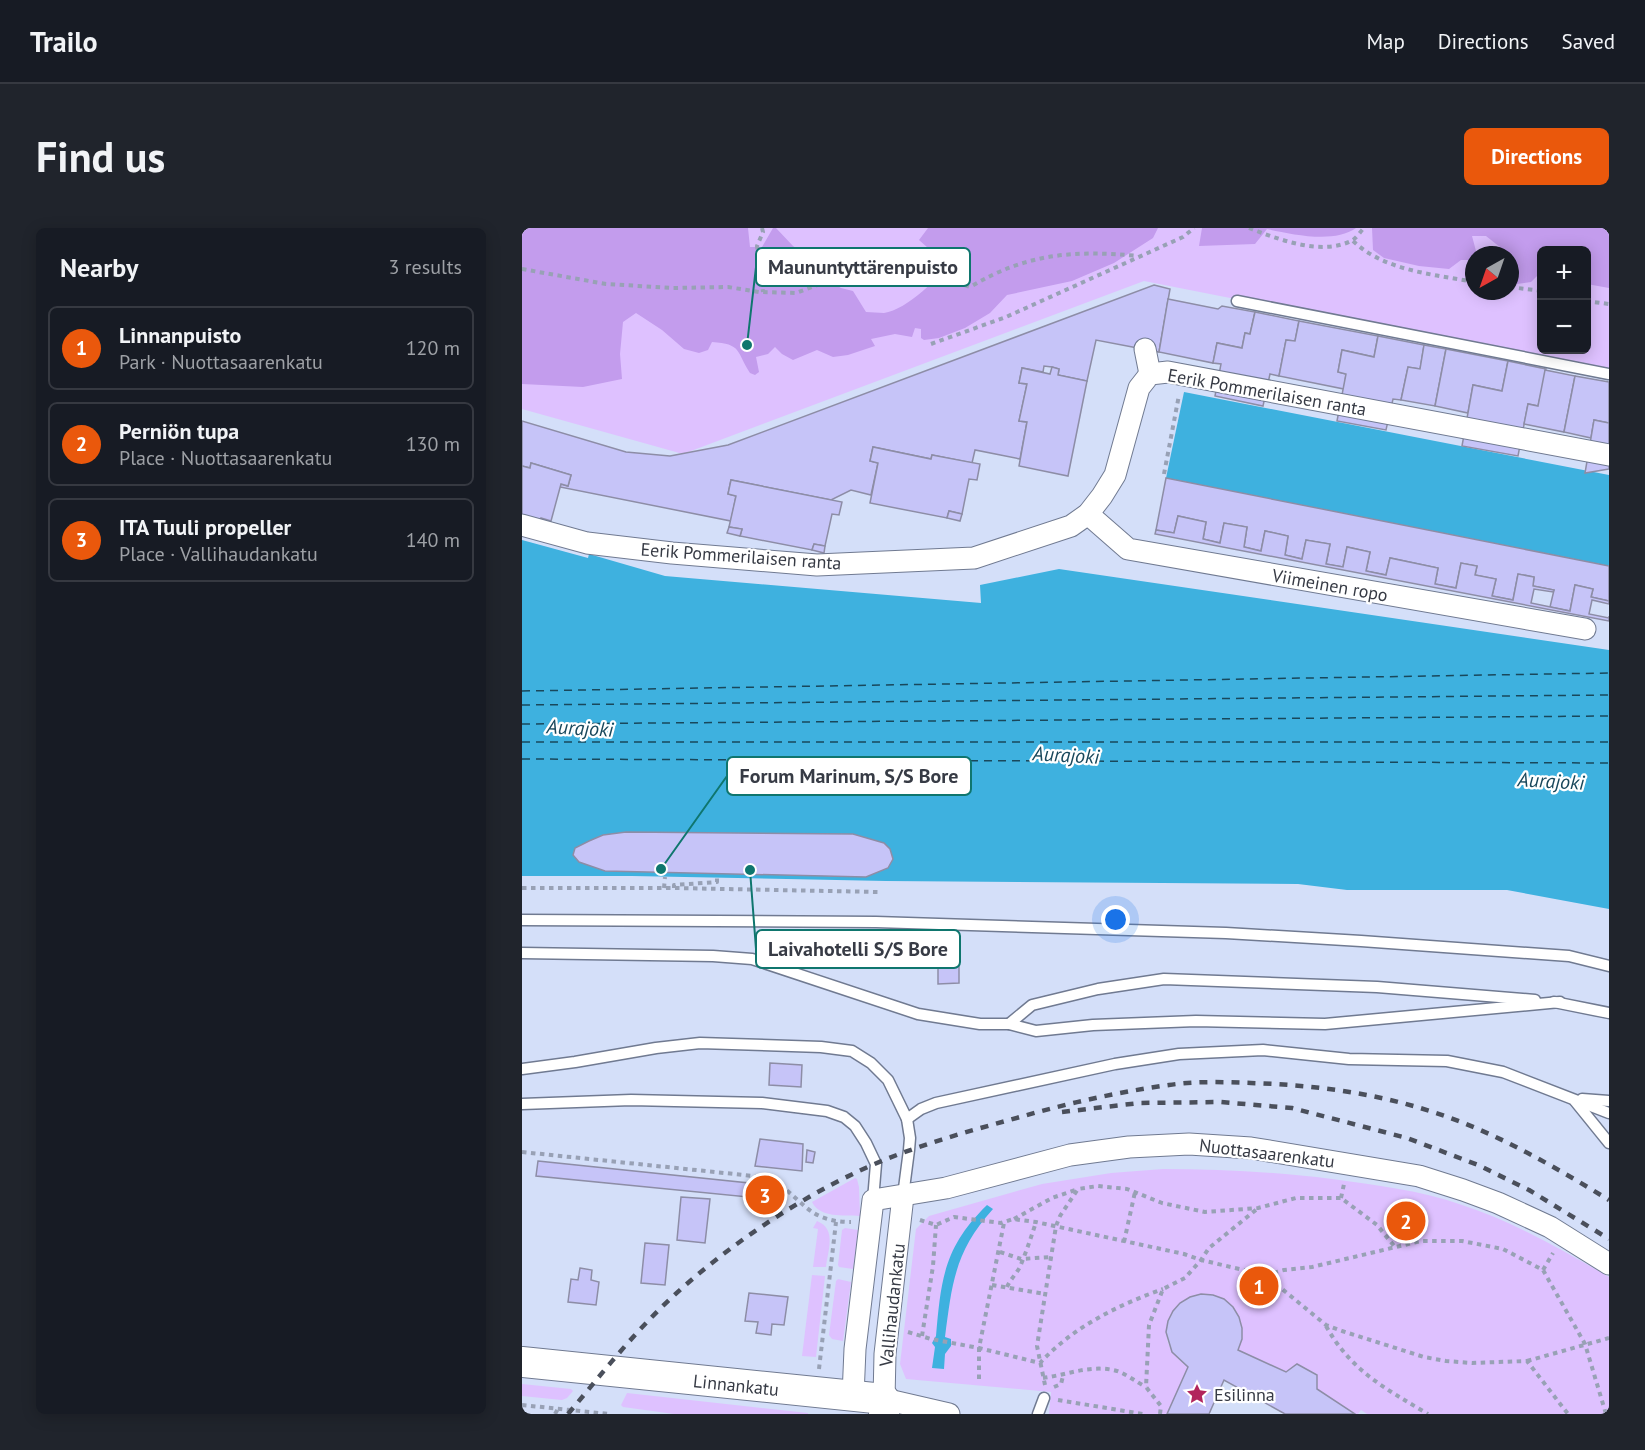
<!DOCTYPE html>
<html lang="en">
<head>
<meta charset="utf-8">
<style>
	body { margin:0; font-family:"PT Sans",sans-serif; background:#20242c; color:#f1f3f6 }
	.controls { position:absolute; right:18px; top:18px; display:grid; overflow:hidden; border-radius:9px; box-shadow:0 3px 15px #0003 }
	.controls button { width:54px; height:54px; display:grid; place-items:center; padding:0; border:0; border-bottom:2px solid #363941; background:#171b24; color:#f1f3f6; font:30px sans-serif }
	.compass { position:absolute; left:943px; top:18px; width:54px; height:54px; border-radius:50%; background:#171b24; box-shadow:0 3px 15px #0003; rotate:220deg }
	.you { position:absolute; left:594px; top:692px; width:21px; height:21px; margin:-15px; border:4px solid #fff; border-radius:50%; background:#1a73e8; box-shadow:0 0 0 9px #1a73e833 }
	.badge { display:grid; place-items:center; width:39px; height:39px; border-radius:50%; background:#ea580c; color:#fff; font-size:20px; font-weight:700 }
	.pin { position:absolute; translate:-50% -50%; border:3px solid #fff; box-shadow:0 2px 6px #0006 }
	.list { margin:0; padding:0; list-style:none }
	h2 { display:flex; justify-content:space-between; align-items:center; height:78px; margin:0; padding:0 24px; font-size:26px }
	h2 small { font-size:20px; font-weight:400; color:#9ea1a6 }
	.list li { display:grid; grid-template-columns:39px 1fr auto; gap:18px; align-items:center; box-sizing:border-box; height:84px; margin:0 12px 12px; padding:0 12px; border:2px solid #363941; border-radius:9px }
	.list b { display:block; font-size:22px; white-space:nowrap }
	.list p { margin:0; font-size:20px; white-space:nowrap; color:#9ea1a6 }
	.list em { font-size:20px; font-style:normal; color:#9ea1a6 }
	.map { position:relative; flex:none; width:1087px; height:1186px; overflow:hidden; border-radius:9px }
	header { display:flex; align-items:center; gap:36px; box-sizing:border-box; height:84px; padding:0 30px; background:#171b24; border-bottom:2px solid #363941 }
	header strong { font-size:28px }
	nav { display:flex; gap:33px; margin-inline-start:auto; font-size:21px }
	.intro { display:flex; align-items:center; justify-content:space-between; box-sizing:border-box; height:144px; padding:0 36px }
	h1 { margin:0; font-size:42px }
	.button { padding:15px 27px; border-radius:9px; background:#ea580c; color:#fff; font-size:21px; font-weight:700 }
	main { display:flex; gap:36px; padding:0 36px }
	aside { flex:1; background:#171b24; border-radius:9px; box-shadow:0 3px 15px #0003 }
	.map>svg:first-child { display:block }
	.green { fill:#dec1ff; fill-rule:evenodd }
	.forest { fill:#c39ced }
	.water { fill:#3eb1df }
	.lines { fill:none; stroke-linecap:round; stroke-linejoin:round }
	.ferry { stroke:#19485c; stroke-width:1.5; stroke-dasharray:8 6; stroke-linecap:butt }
	.building { fill:#c6c4f8; stroke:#8d8da6; stroke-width:1.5 }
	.lane-casing { stroke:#707a91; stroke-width:13 }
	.street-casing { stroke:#707a91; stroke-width:23 }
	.secondary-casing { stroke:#707a91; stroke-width:32 }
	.path { stroke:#98a1b5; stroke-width:4; stroke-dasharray:4.5 4.5; stroke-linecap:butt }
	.lane { stroke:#fff; stroke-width:10 }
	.street { stroke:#fff; stroke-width:21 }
	.secondary { stroke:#fff; stroke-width:30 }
	.rail { stroke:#4a4f5b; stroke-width:4.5; stroke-dasharray:8 8; stroke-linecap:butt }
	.labels { text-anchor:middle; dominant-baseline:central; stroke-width:4.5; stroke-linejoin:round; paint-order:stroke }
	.street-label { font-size:18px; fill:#373b45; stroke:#fff }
	.poi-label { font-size:18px; fill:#373b45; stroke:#fff; text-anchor:start }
	.water-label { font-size:20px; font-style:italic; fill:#19485c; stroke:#fff }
	.leader { fill:none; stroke:#0f766e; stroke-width:2 }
	.callout-dot { fill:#0f766e; stroke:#fff; stroke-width:2 }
	.callout { fill:#fff; stroke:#0f766e; stroke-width:2 }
	.callout-label { font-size:20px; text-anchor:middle; font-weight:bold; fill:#373b45 }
</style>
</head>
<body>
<header>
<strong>Trailo</strong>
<nav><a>Map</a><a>Directions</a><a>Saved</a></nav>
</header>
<div class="intro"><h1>Find us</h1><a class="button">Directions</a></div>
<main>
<aside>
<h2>Nearby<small>3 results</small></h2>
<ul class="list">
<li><span class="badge">1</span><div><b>Linnanpuisto</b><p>Park · Nuottasaarenkatu</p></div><em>120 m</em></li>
<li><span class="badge">2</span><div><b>Perniön tupa</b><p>Place · Nuottasaarenkatu</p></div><em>130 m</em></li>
<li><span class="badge">3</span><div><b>ITA Tuuli propeller</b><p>Place · Vallihaudankatu</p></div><em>140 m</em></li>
</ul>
</aside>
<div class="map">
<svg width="1087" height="1186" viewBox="0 0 1087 1186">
	<rect width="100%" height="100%" fill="#d4dff9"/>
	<g class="green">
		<path d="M0,0H1087V145L622,53L161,226L0,181ZM1020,22H1064V122H1020ZM952,27H988V63H952Z"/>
		<path d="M641,941C698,941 753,944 810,951C853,957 898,962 940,977C992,994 1039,1021 1087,1049V1186H845L839,1182L836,1186H833L795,1161V1146L775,1136L764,1144L716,1122C722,1105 720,1094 711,1079L658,1075C637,1097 641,1122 666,1139L645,1186H527L529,1164L384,1151L378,1136L394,1001L407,988L520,956L589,945Z"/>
		<path d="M333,950L335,951L337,959L338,988C321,987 298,990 290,974Z"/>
		<path d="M295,993C315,1001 306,1022 304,1039H291L296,1001L291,1000Z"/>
		<path d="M323,1000L336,1002L331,1041L317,1039L316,1037L320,1002Z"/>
		<path d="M290,1047L303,1048L294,1129L280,1128Z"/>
		<path d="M316,1051L329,1054L321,1113L310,1111L307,1107L314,1053Z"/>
		<path d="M0,1156L49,1161L51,1163L45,1170L40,1172L0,1168Z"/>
		<path d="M105,1165L286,1185V1186H152L101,1179L99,1177Z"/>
	</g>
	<g class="forest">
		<path d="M0,0H226L228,19H240L251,0H254L271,18L289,31L302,50L319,60L331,63L344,84C350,84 356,85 362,85C385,82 419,48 431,30L424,21L406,20L397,12L406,0H636L631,10L592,35L550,53L485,67L468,85L443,100L417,110L402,112L399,110V101L393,100L390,109L373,106L349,111L353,118L326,127L311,129L295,122L271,132L260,126L253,119L246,126L234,129L237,144L233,147L228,145C214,123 220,116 190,114L186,122L177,125L162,121L140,102L114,85L101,94L98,126L100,151L61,159L0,156Z"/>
		<path d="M680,0H834C812,16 769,6 745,1L733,16L677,18Z"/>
		<path d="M850,0H1087V60L1065,56L1064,22H1020L1019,44L1009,54L995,56L988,47V27L964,8H950L954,23L949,32H939L927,41L897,38L862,30L851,22Z"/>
	</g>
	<g class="water">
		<path d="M662,164L1087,247V338L644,250Z"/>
		<path d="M0,312L66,330L67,326L143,348L459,375L458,357L537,341L1087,422V681L985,662H825L776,656L364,653L110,648H0Z"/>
		<path d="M465,977L471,981C433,1023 430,1055 423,1109L429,1111V1118L423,1126L422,1141L410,1140L413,1119L410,1115L414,1108C419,1051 422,1019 465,977Z"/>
	</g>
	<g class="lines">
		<g class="ferry">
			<path d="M0,463L1087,445"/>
			<path d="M0,477L1087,467"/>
			<path d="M0,496L1087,488"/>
			<path d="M0,514H1087"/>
			<path d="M0,531L1087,535"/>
		</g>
	</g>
	<g class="building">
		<path d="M632,57L648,61L637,124L574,112L565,153L536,147L537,141L530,139L522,138L521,144L500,140L497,155L505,156L497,193L505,194L498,231L453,222L450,235L410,227L409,231L351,219L348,233L356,235L349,267L329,262L309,272L209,252L206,266L214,268L209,293L38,259L39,256L46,258L49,247L9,235L8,240L0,238V193L104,224L148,228L206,217Z"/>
		<path d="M646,71L696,81L700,78L733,84L728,106L723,105L720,120L695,115L691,135L637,124Z"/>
		<path d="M733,84L777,93L773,113L764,112L757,148L748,146L741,178L693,168L699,136L691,135L695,115L720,120L723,105L728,106Z"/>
		<path d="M777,93L856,108L852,129L820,122L816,144L824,146L822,161L757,148L764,112L773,113Z"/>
		<path d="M856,108L902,117L898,141L886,139L879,172L871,171L864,202L815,193L824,146L816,144L820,122L852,129Z"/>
		<path d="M902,117L924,121L913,178L879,172L886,139L898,141Z"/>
		<path d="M924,121L986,133L980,163L951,157L946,185L913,178Z"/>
		<path d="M986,133L1024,141L1023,143L1031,144L1027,162L1020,161L1016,178L1006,176L996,228L940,218L951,157L980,163Z"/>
		<path d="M530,139L537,141L536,147L565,153L546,248L497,238L505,194L497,193L505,156L497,155L500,140L528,146Z"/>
		<path d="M1023,142L1053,148L1042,204L1002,196L1006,176L1016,178Z"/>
		<path d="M1053,148L1087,154V195L1072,192L1069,210L1042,204Z"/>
		<path d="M1072,192L1087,195V241L1063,245Z"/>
		<path d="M351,219L409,231L410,227L458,236L455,252L447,251L440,286L427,283L425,290L348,275L356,235L348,233Z"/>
		<path d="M9,235L49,247L46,258L39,256L29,293L19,290L17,297L0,292V238L8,240Z"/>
		<path d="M644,250L1087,338V373L1069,369L1071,361L1053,357L1048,383L1028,379L1032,362L1011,358L1012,349L996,346L991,372L970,368L974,351L953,347L955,338L939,335L934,360L913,356L916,340L868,330L864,347L844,343L848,324L825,319L821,339L804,336L808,316L784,312L780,331L763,327L766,308L743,303L739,323L722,319L725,299L702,295L698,315L681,311L684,294L656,288L652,305L634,302Z"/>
		<path d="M209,252L320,274L317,287L310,286L303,318L292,316L290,322L218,308L220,301L207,299L214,268L206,266Z"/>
		<path d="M427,283L440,286L438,293L425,290Z"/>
		<path d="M656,288L684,294L681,311L698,315L702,295L725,299L722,319L739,323L743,303L766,308L763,327L780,331L784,312L808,316L804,336L821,339L825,319L848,324L844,343L864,347L868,330L916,340L913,356L934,360L939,335L955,338L953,347L974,351L970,368L991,372L996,346L1012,349L1011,358L1032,362L1031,364L1012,361L1009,375L1048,383L1053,357L1071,361L1069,369L1087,373V376L1070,372L1067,386L1087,390V388V393L633,306L634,302L652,305Z"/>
		<path d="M207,299L220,301L218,308L205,305Z"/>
		<path d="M292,316L303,318L302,325L290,322Z"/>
		<path d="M104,604L331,606L362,615L368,621L371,631L366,640L344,649L83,643L57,634L51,627L53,620L67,613L81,607Z"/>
		<path d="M416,738H437V755L416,756Z"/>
		<path d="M248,835L280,837L279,859L247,857Z"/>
		<path d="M238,911L281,916L280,943L233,938Z"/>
		<path d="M285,922L293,924L291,935L284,934Z"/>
		<path d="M16,933L227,955L226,969L14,948Z"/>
		<path d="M159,969L188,971L183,1015L155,1012Z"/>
		<path d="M895,977L899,1002L873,1007L869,981Z"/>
		<path d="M123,1015L147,1017L143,1057L119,1055Z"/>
		<path d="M58,1040L70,1042L69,1052L77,1054L74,1077L46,1074L49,1051L56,1052Z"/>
		<path d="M227,1065L266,1069L262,1097L250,1096L249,1107L234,1105L236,1094L223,1093Z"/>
		<path d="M679,1066L691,1067L702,1071L711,1079L717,1089L720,1100V1111L716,1122L764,1144L775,1136L795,1147V1161L833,1186H763L702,1152L687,1186H645L666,1139L650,1124L644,1104L646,1093L651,1083L658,1075L668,1069Z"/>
	</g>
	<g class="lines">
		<defs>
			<g id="lane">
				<path d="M715,73L1087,146"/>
				<path d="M0,692L354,694L704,705L839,713L1047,728L1087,738"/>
				<path d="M0,725L191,728L230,731L396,786L458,796H487L514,803L571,797L674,793L803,796L1038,774"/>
				<path d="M1032,774L1087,785"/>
				<path d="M487,796L510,777L576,761L642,751L855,759L1013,772"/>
				<path d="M0,841L53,834L134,820L178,815L299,819L330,823L349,835L366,852L385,891L388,910L387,922L381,968"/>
				<path d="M1060,871L1087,873"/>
				<path d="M1053,873L1087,915"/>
				<path d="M0,876L109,872L240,875L305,883L322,889L333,898L344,915L354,936L351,972"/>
				<path d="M385,891L399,881L414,875L593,836L657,826L741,822L827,831L925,833L981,844L1087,885"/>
				<path d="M516,1186L522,1170"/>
			</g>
			<g id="street">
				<path d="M623,121L628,146"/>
				<path d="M566,286L606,321L1063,401"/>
				<path d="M0,297L65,315L150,325L295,337L452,330L549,298L566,286L580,268L593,247L617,160L628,146L646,144L1087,227"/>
				<path d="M381,968L363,1126L362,1171L427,1186"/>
				<path d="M331,1168L333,1121L351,972L424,960L548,927L607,919L667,916L729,920L897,948L941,962L976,975L1028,999L1087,1036"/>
			</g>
			<path id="secondary" d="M0,1134L362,1171V1186"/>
		</defs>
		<use href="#lane" class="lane-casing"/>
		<use href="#street" class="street-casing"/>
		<use href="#secondary" class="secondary-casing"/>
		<g class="path">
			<path d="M240,0L241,4L235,18L241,64"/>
			<path d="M727,0C756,11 798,28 829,13C834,11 838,4 842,0"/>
			<path d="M831,13C863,43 910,46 952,54"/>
			<path d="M0,41L84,56L151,60L206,59L237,64L274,65L314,50H331L347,53L377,48L411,46L448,59C505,25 552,22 616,28"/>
			<path d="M988,59L1020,63"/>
			<path d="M1064,73L1087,76"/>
			<path d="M409,116L484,89L661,9L672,0"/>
			<path d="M642,246L657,167"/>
			<path d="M0,660H152L357,664"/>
			<path d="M142,660L143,649"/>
			<path d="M152,660V657L195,654V650"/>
			<path d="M0,924L241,949C280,963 279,994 329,994"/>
			<path d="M819,970L822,956"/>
			<path d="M492,991L530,970L556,961"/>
			<path d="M398,992L414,997L432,989L479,995L491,991L514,994L662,1026L679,1032L743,1047L804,1097L820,1103L902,1129L924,1133L950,1135L1005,1133L1046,1186"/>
			<path d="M887,1004L889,1015"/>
			<path d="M602,1014L613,964"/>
			<path d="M478,1024L499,1031L529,1029"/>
			<path d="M1021,1042L1031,1025"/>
			<path d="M743,1047L762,1042L790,1039L899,1013H940L981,1021L1021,1042L1063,1116L1084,1186"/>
			<path d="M470,1057L523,1066"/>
			<path d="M485,1059C488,1052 494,1046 498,1039C504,1024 509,1010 514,994"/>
			<path d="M804,1098C829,1143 864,1161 906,1186"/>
			<path d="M386,1104L409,1111L457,1120L518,1135C551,1099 596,1077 641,1061"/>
			<path d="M400,1108L411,1038L414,997"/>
			<path d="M1005,1133L1087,1110"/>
			<path d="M297,1141L314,994"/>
			<path d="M521,1150C544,1147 567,1137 591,1142C602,1144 614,1154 624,1159"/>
			<path d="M457,1151V1120L482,995"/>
			<path d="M523,1157L515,1118L534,998L538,988L556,961L576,958L605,961L640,975L683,984L736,980L774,970H819L855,997L872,1018"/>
			<path d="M532,1159L539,1156L541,1148"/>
			<path d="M536,1172L621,1186"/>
			<path d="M0,1177L87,1186"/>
			<path d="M33,1186L37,1179"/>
			<path d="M638,1186L639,1178L624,1159L627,1097L641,1061L663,1050L679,1032L687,1020L735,981"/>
		</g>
		<use href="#lane" class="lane"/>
		<use href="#street" class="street"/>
		<use href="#secondary" class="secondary"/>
		<g class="rail">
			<path d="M540,884L617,875L699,874L770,880L885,910L956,937L1007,962L1087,1011"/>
			<path d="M46,1186C73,1154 98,1122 127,1092C182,1034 264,977 337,943C388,919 444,904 498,889C547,875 596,864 647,857C674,853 702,854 729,855C793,857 854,865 914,885C975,905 1033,939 1087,972"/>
		</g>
	</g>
	<defs>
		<symbol id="sight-bare" viewBox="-9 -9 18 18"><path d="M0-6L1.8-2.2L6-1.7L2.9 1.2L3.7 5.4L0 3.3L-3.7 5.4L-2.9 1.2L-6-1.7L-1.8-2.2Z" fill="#b2255d" stroke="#fff" stroke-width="2.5" paint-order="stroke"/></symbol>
	</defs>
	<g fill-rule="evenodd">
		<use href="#sight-bare" x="660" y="1151" width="30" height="30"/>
	</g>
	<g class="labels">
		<g class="street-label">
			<text transform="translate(745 164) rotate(10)">Eerik Pommerilaisen ranta</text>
			<text transform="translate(219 328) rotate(4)">Eerik Pommerilaisen ranta</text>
			<text transform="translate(808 357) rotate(10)">Viimeinen ropo</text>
			<text transform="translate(745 925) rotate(7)">Nuottasaarenkatu</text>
			<text transform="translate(370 1077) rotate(-84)">Vallihaudankatu</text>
			<text transform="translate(214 1157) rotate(6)">Linnankatu</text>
		</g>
		<g class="poi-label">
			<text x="692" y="1166">Esilinna</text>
		</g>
		<g class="water-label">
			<text transform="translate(58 500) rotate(3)">Aurajoki</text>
			<text transform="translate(544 527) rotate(3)">Aurajoki</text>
			<text transform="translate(1029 553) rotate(3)">Aurajoki</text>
		</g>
	</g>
	<path class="leader" d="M225 117L234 39M139 641L205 548M228 642L234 721"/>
	<g class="callout-dot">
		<circle cx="225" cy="117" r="6"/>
		<circle cx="139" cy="641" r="6"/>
		<circle cx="228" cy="642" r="6"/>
	</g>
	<g class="callout">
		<rect x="234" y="20" width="214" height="38" rx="6"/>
		<rect x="205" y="529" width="244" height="38" rx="6"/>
		<rect x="234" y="702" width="204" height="38" rx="6"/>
	</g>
	<g class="callout-label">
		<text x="341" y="46">Maununtyttärenpuisto</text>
		<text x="327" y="555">Forum Marinum, S/S Bore</text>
		<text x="336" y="728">Laivahotelli S/S Bore</text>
	</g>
</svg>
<div class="controls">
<button>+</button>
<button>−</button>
</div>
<svg class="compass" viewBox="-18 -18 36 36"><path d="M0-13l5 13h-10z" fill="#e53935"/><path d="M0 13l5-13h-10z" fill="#9ea1a6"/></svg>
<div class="you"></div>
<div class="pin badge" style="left:737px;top:1058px">1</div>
<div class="pin badge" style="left:884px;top:993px">2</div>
<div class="pin badge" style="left:243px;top:967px">3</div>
</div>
</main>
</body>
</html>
